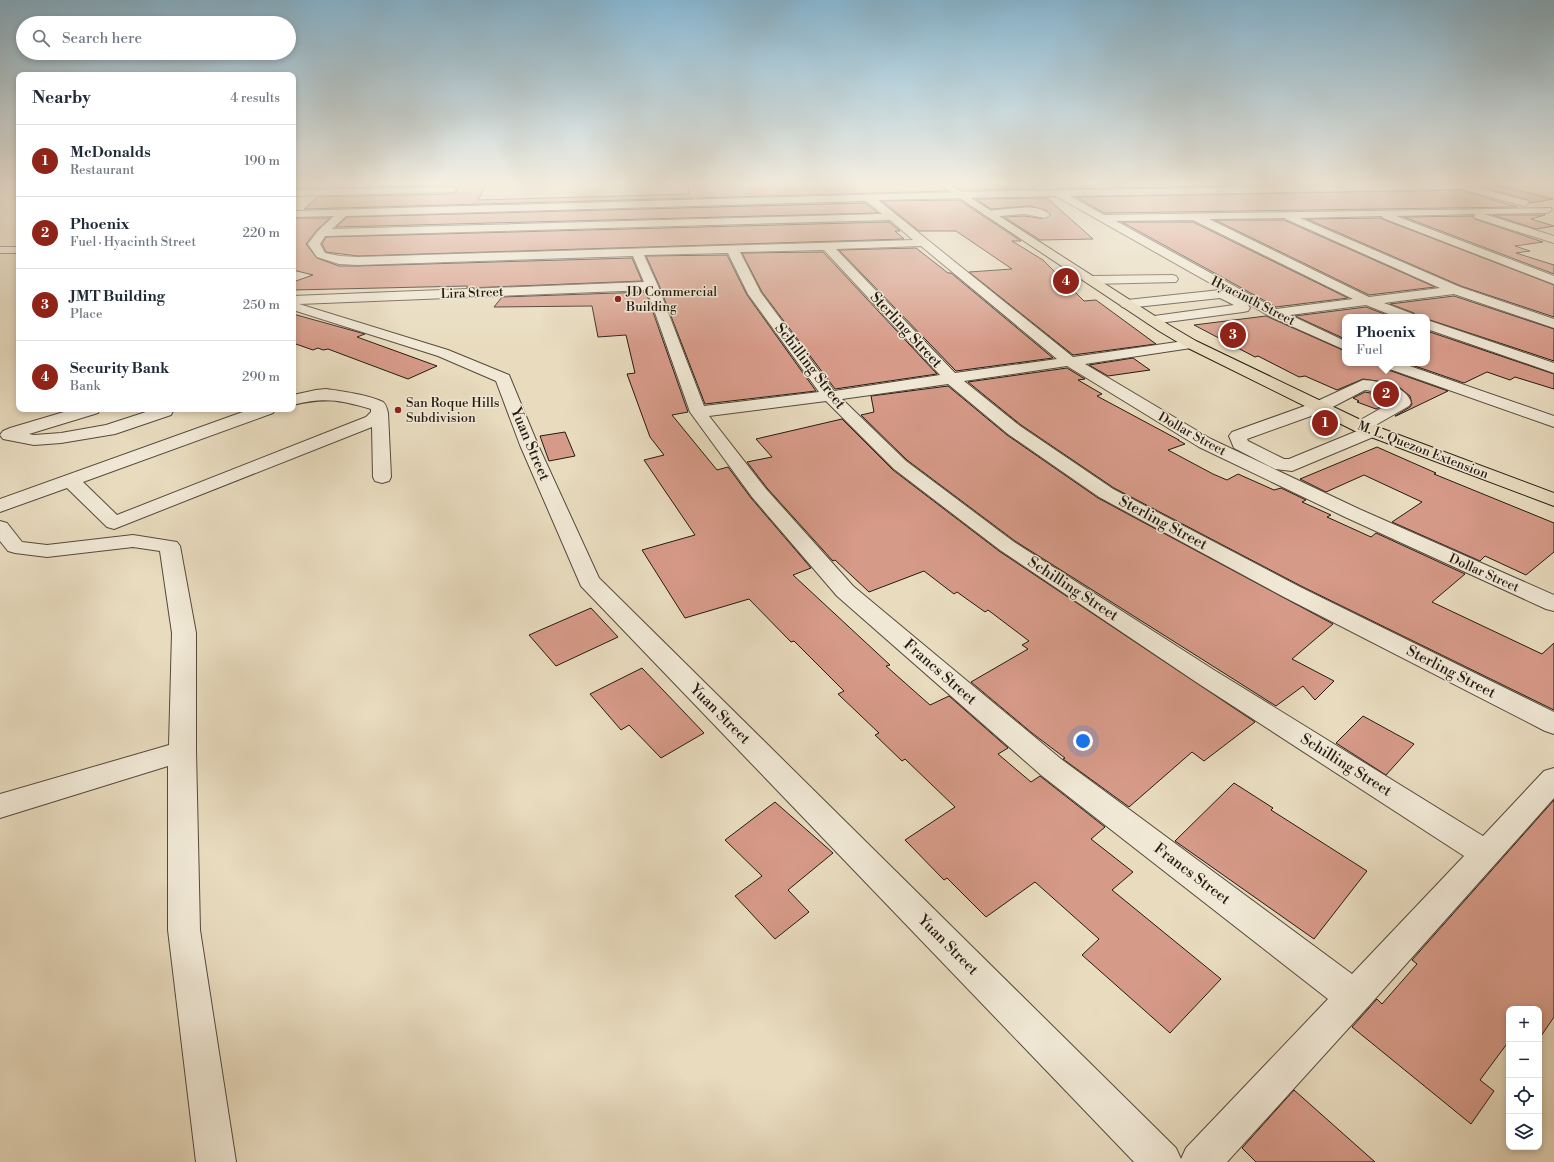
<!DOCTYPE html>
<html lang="en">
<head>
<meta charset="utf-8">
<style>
	body { margin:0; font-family:"Libre Bodoni",serif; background:#f6f6f7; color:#1f2937 }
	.controls { position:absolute; right:12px; bottom:12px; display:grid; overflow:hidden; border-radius:8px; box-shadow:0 2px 6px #0003 }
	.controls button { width:36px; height:36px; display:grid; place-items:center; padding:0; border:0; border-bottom:1px solid #e0e1e3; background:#fff; color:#1f2937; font:20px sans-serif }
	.you { position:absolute; left:1083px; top:741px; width:14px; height:14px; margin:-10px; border:3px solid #fff; border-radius:50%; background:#1a73e8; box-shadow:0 0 0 6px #1a73e833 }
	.badge { display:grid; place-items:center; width:26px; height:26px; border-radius:50%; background:#8f2418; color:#fff; font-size:13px; font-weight:700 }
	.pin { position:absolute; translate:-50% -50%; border:2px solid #fff; box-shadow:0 1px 4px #0006 }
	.popup { position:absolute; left:1342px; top:314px; width:88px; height:52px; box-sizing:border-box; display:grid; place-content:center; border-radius:8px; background:#fff; filter:drop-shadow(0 1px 3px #0005); font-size:13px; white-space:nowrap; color:#747a83 }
	.popup b { font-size:15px; color:#1f2937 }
	.popup::after { content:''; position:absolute; left:50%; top:100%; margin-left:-8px; border:8px solid transparent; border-top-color:#fff }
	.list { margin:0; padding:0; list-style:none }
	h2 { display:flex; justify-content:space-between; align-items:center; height:52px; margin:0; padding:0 16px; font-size:17px }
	h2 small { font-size:13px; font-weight:400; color:#747a83 }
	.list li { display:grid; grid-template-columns:26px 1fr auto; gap:12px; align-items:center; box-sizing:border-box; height:72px; padding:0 16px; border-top:1px solid #e0e1e3 }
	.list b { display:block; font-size:15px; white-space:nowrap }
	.list p { margin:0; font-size:13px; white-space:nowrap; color:#747a83 }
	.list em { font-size:13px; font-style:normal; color:#747a83 }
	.icon { flex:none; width:22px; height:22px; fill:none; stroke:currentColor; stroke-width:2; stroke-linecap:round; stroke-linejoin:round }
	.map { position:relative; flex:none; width:1554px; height:1162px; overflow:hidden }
	.search { position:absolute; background:#fff; box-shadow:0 2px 6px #0003; left:16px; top:16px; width:280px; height:44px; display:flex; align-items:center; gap:10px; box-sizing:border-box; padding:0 14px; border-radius:22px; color:#747a83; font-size:15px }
	.panel { position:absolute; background:#fff; box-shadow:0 2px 6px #0003; left:16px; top:72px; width:280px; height:340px; border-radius:8px }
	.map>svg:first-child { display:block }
	.building { fill:#d69a88; stroke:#251a11 }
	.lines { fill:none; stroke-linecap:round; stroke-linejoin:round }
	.minor-tunnel { stroke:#c1b49b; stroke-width:11; stroke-dasharray:11 5.5; stroke-linecap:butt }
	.minor-casing { stroke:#564a3c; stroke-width:2 }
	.major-casing { stroke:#251a11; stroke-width:2 }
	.minor { fill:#f0e8d5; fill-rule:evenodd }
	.major { fill:#e8dbbe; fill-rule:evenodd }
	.poi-dot { fill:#8f2418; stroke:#f0e8d5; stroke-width:1.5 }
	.labels { text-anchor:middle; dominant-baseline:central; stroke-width:3; stroke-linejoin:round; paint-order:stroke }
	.far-poi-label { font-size:13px; fill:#251a11; stroke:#f0e8d5; text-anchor:start }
	.far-street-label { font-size:13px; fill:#251a11; stroke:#f0e8d5 }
	.street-label { font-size:15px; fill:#251a11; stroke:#f0e8d5 }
</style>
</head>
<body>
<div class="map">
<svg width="1554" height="1162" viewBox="0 0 1554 1162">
	<rect width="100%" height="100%" fill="#e8dbbe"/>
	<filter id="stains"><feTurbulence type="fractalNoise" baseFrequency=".005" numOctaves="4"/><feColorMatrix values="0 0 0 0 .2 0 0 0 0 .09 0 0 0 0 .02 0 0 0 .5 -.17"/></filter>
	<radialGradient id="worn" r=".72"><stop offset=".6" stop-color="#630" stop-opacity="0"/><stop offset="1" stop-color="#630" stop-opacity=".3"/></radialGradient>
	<g class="building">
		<path d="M332,185H486L478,200L689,194L688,185H939L946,191L304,209L318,197L454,194L458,190L451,186L329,188Z"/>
		<path d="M953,185H1032L1037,189L962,190Z"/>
		<path d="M1052,185H1296L1059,189Z"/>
		<path d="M1472,185H1497L1553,199L1530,203L1528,200Z"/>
		<path d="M1461,190L1517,207L1104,213L1076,197Z"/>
		<path d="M1047,198L1093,239L1040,240L1004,217L1024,216L1045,219L1051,215L1048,211L1030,206L991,209L976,199Z"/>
		<path d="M959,200L1021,241H1012L1043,260L1084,301L1096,300L1156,344L1073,355L969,272L1012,269L956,231H919L882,201Z"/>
		<path d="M865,203L878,213L336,227L347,217Z"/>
		<path d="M1493,215H1545L1531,219L1554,226L1536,229Z"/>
		<path d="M1473,216L1475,219L1543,242L1515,246L1530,251L1516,253L1554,265V274L1404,217Z"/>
		<path d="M294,218H330L317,230L306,244L317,258L339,266H358L632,258L642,281L467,288V286L293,290V282L313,275L293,270Z"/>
		<path d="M1381,218L1382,219L1554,285V317L1461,286L1307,219Z"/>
		<path d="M1215,220H1284L1435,287L1369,295Z"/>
		<path d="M889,222L900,231H895L904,239L358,256L326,252L322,244L326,237Z"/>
		<path d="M1122,222H1193L1348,298L1276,307Z"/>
		<path d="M916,248L948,273H951L1053,358L956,371L839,250Z"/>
		<path d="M823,252L937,374L835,389L762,292L742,253Z"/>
		<path d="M727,255L747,295L816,391L705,404L659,285L646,256Z"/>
		<path d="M646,292L688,412L672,415L717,470L728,467L751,498L811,568L793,575L890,665L886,666L930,705L949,696L1008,748L998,754L1031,782L1040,776L1105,827L1091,839L1133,872L1112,890L1221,979L1170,1033L1082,955L1099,939L1035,882L986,917L947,878L944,880L905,840L955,807L905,759L902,761L875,735L879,733L838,694L844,691L794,641L791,642L749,599L685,618L642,550L695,535L644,460L664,455L650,437L627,374L635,373L626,335L598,337L592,306L494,307L502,297Z"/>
		<path d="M1454,296L1554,329V361L1427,319V317H1416L1414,313L1390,304Z"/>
		<path d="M1366,307L1392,317H1345V339L1295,316Z"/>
		<path d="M293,314L365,334L357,337L437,366L408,379L328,349L323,350L318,348L313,350L293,343Z"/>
		<path d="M1266,316L1345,351V363H1374L1380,367L1448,391L1396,416H1395L1410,407L1412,404L1410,396L1399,387L1384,382L1363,379L1337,390L1305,376L1299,377L1258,356L1255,357L1194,325Z"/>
		<path d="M1427,331L1554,374V389L1515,377L1510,380L1487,372L1464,383L1406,363H1427Z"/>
		<path d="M1133,358L1150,370L1108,376L1089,365Z"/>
		<path d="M1067,368L1085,379L1078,380L1102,394L1097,396L1179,440H1178L1185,444L1168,450L1213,474L1227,480L1238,474L1274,490L1281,488L1306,500L1302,502L1331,515L1327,517L1371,537L1376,533L1465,574L1432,602L1542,654L1554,643V710L1301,586L1114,488L1021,425L968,382Z"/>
		<path d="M948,386L1007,435L1098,498L1333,624L1292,659L1334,681L1315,700L1303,686L1276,706L1015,541L907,460L861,415L874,412L871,396Z"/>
		<path d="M1365,392L1381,395L1392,401L1376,409L1357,402L1359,401L1353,398Z"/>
		<path d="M842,419L893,470L999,551L1255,722L1204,761L1192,752L1129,807L1063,759L1065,758L1032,733L971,682L1028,649L1022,645L1029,641L988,610L985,612L957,592L954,594L924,571L869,592L835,560L833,561L767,488L747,462L772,457L756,439Z"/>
		<path d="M565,432L575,456L549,461L540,436Z"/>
		<path d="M1377,447L1436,473L1434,474L1554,523V552L1526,575L1485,556L1480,561L1392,522L1422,502L1364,475L1326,492L1300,479Z"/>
		<path d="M591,608L618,637L556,666L529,635Z"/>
		<path d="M642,668L704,733L661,758L629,725L621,730L590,694Z"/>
		<path d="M1363,716L1414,744L1386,775L1336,743Z"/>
		<path d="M1234,783L1273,808L1271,810L1367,871L1314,939L1175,841Z"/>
		<path d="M1554,800V1017L1539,1039V1009H1509V1041L1480,1080L1494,1091L1471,1124L1352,1027L1377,999L1382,1004L1417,964L1412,960Z"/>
		<path d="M775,802L833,853L788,890L809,912L775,939L735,896L762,876L725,840Z"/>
		<path d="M1294,1090L1375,1162H1256L1242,1148Z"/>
	</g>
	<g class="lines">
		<path class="minor-tunnel" d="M1045,215L1053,219"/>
		<defs>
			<g id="minor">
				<path d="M1370,185H1467L1528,201L1529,203L1524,206L1461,189L1070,196L1104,215L1551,208L1552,210L1547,213L1484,214L1554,236V243L1475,218L1474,216L1475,214L1396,216L1554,276V284L1383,218L1382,216L1300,218L1460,287L1554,319V328L1454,294L1384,303L1413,314L1415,317H1396L1366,305L1290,315L1345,341V350L1269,316L1247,303L1250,308L1248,311L1243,312L1152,324L1147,323L1145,320L1147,317L1234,305L1220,298L1127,308L1122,307L1120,304L1122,301L1127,300L1220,290L1226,292L1056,196L878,200L1073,357L1191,340L1196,341L1198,344L1196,347L1191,348L1085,364L1211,439L1359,509L1554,595V611L1546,609L1345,517L1199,447L1067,366L964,381L1020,426L1113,489L1300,587L1554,712V734L1545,731L1284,597L1099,497L1008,434L948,384L842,399L906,461L1014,542L1214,670L1483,836L1544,771L1554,768V798L1366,1009L1227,1162H1134L581,586L520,445L496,381L438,356L293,310V296L644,282L633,256L358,265L339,264L317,257L308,244L318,231L334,216L293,217V211L961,192ZM866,201L882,214L332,229L346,216ZM1285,218L1286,219L1440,288L1369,297L1209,219ZM890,220L913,240L358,257L340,256L325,253L320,244L325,236ZM1193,220L1353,299L1276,309L1116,221ZM921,246L1057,359L955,373L836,249ZM824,250L940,375L834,391L761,293L740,252ZM728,253L748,294L819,392L704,406L658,286L644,255ZM647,290L690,412L752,497L837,596L1041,775L1328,999L1186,1148L1181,1159L1176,1148L599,578L538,445L509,375L448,350L299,304ZM826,401L894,469L1000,550L1196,682L1464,856L1352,974L1061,759L853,586L766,489L709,416Z"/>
				<path d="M451,187L454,188L456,190L454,192L293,196V190Z"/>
				<path d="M1017,208C1027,207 1043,207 1050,215L1045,218L1024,214L988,217L983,214L988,211Z"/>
				<rect x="0" y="247" width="19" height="6"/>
				<path d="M1172,275L1176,276L1178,279L1176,282L1091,284L1087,283L1085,280L1087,277L1091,276Z"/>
				<path d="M1427,320L1554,363V373L1427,329Z"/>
				<path d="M1378,363H1401L1554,416V427L1381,366Z"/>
				<path d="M1363,380C1378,381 1408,386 1411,403L1409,406L1374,426L1378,427L1381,431L1378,435L1292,471L1275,469L1234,448L1229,436L1232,432L1313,403ZM1365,390C1375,391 1388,394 1394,401L1355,423L1352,427L1357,431L1289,459H1284L1248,441L1247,439L1325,411Z"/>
				<path d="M326,389C341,391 369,395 383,402C386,404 387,409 388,413L391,477L389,481L382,483L375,481L373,477L372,427L114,529L107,527L67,488L0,512V499L251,409H275L273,413L83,482L117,515L366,417L371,412V409C339,400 325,397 293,405V395L316,390Z"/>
				<path d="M74,409H100L98,413L29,434L34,435L61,433L106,425L155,409H172L173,411L171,415L115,434L61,443L34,445L3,439L0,435L3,431L10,428Z"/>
				<path d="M0,521L7,523L22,542L47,545L133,535L177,542L180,546L196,633V751L200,930L236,1162H196L168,930V766L0,818V794L169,745L172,633L160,551L133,547L47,557L15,553L8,551L0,541Z"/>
			</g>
			<path id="major" d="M940,185H951L1169,325L1196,341L1367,423L1554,493V506L1355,431L1186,347L1159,331Z"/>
		</defs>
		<use href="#minor" class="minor-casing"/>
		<use href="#major" class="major-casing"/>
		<use href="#minor" class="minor"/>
		<use href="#major" class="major"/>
	</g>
	<linearGradient id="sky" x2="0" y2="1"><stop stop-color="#87b7d2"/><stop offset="0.53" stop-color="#f5efe2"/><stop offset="1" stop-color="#f5efe2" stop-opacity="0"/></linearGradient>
	<rect width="1554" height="347" fill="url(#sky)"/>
	<g class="poi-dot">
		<circle cx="618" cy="299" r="4"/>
		<circle cx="398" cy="410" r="4"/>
	</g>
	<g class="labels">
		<g class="far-poi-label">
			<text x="626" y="292">JD Commercial<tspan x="626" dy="15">Building</tspan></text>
			<text x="406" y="403">San Roque Hills<tspan x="406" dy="15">Subdivision</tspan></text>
		</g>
		<g class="far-street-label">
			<text transform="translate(472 293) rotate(-2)">Lira Street</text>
			<text transform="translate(1253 301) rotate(27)">Hyacinth Street</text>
			<text transform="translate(1192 434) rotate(29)">Dollar Street</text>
			<text transform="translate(1423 450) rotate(21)">M. L. Quezon Extension</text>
			<text transform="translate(1484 573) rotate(24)">Dollar Street</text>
		</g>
		<g class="street-label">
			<text transform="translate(906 330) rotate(47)">Sterling Street</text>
			<text transform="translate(810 366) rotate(52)">Schilling Street</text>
			<text transform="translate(530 444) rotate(67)">Yuan Street</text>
			<text transform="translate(1163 523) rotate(28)">Sterling Street</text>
			<text transform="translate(1073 589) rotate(33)">Schilling Street</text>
			<text transform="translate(940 672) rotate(41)">Francs Street</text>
			<text transform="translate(1451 672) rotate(27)">Sterling Street</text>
			<text transform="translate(720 714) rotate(45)">Yuan Street</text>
			<text transform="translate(1346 765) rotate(32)">Schilling Street</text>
			<text transform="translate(1192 874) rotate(37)">Francs Street</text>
			<text transform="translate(948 945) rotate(45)">Yuan Street</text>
		</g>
	</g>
	<rect width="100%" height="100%" filter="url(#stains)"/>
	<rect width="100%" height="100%" fill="url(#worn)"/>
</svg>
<div class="controls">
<button>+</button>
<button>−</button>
<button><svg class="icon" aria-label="locate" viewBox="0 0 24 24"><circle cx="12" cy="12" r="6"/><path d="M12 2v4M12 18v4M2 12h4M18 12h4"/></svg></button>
<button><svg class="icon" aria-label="layers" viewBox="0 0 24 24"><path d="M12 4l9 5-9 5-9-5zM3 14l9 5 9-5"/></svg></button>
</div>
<div class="you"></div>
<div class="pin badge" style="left:1325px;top:423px">1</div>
<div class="pin badge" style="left:1386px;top:394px">2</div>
<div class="popup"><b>Phoenix</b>Fuel</div>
<div class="pin badge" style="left:1233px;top:335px">3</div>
<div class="pin badge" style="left:1066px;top:281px">4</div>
<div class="search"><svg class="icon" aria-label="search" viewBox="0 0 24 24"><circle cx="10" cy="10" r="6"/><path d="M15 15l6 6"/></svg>Search here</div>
<section class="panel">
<h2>Nearby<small>4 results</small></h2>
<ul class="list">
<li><span class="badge">1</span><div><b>McDonalds</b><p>Restaurant</p></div><em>190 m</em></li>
<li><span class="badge">2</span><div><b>Phoenix</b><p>Fuel · Hyacinth Street</p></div><em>220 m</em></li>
<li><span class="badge">3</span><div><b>JMT Building</b><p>Place</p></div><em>250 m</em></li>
<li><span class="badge">4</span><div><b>Security Bank</b><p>Bank</p></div><em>290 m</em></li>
</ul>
</section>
</div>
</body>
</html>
